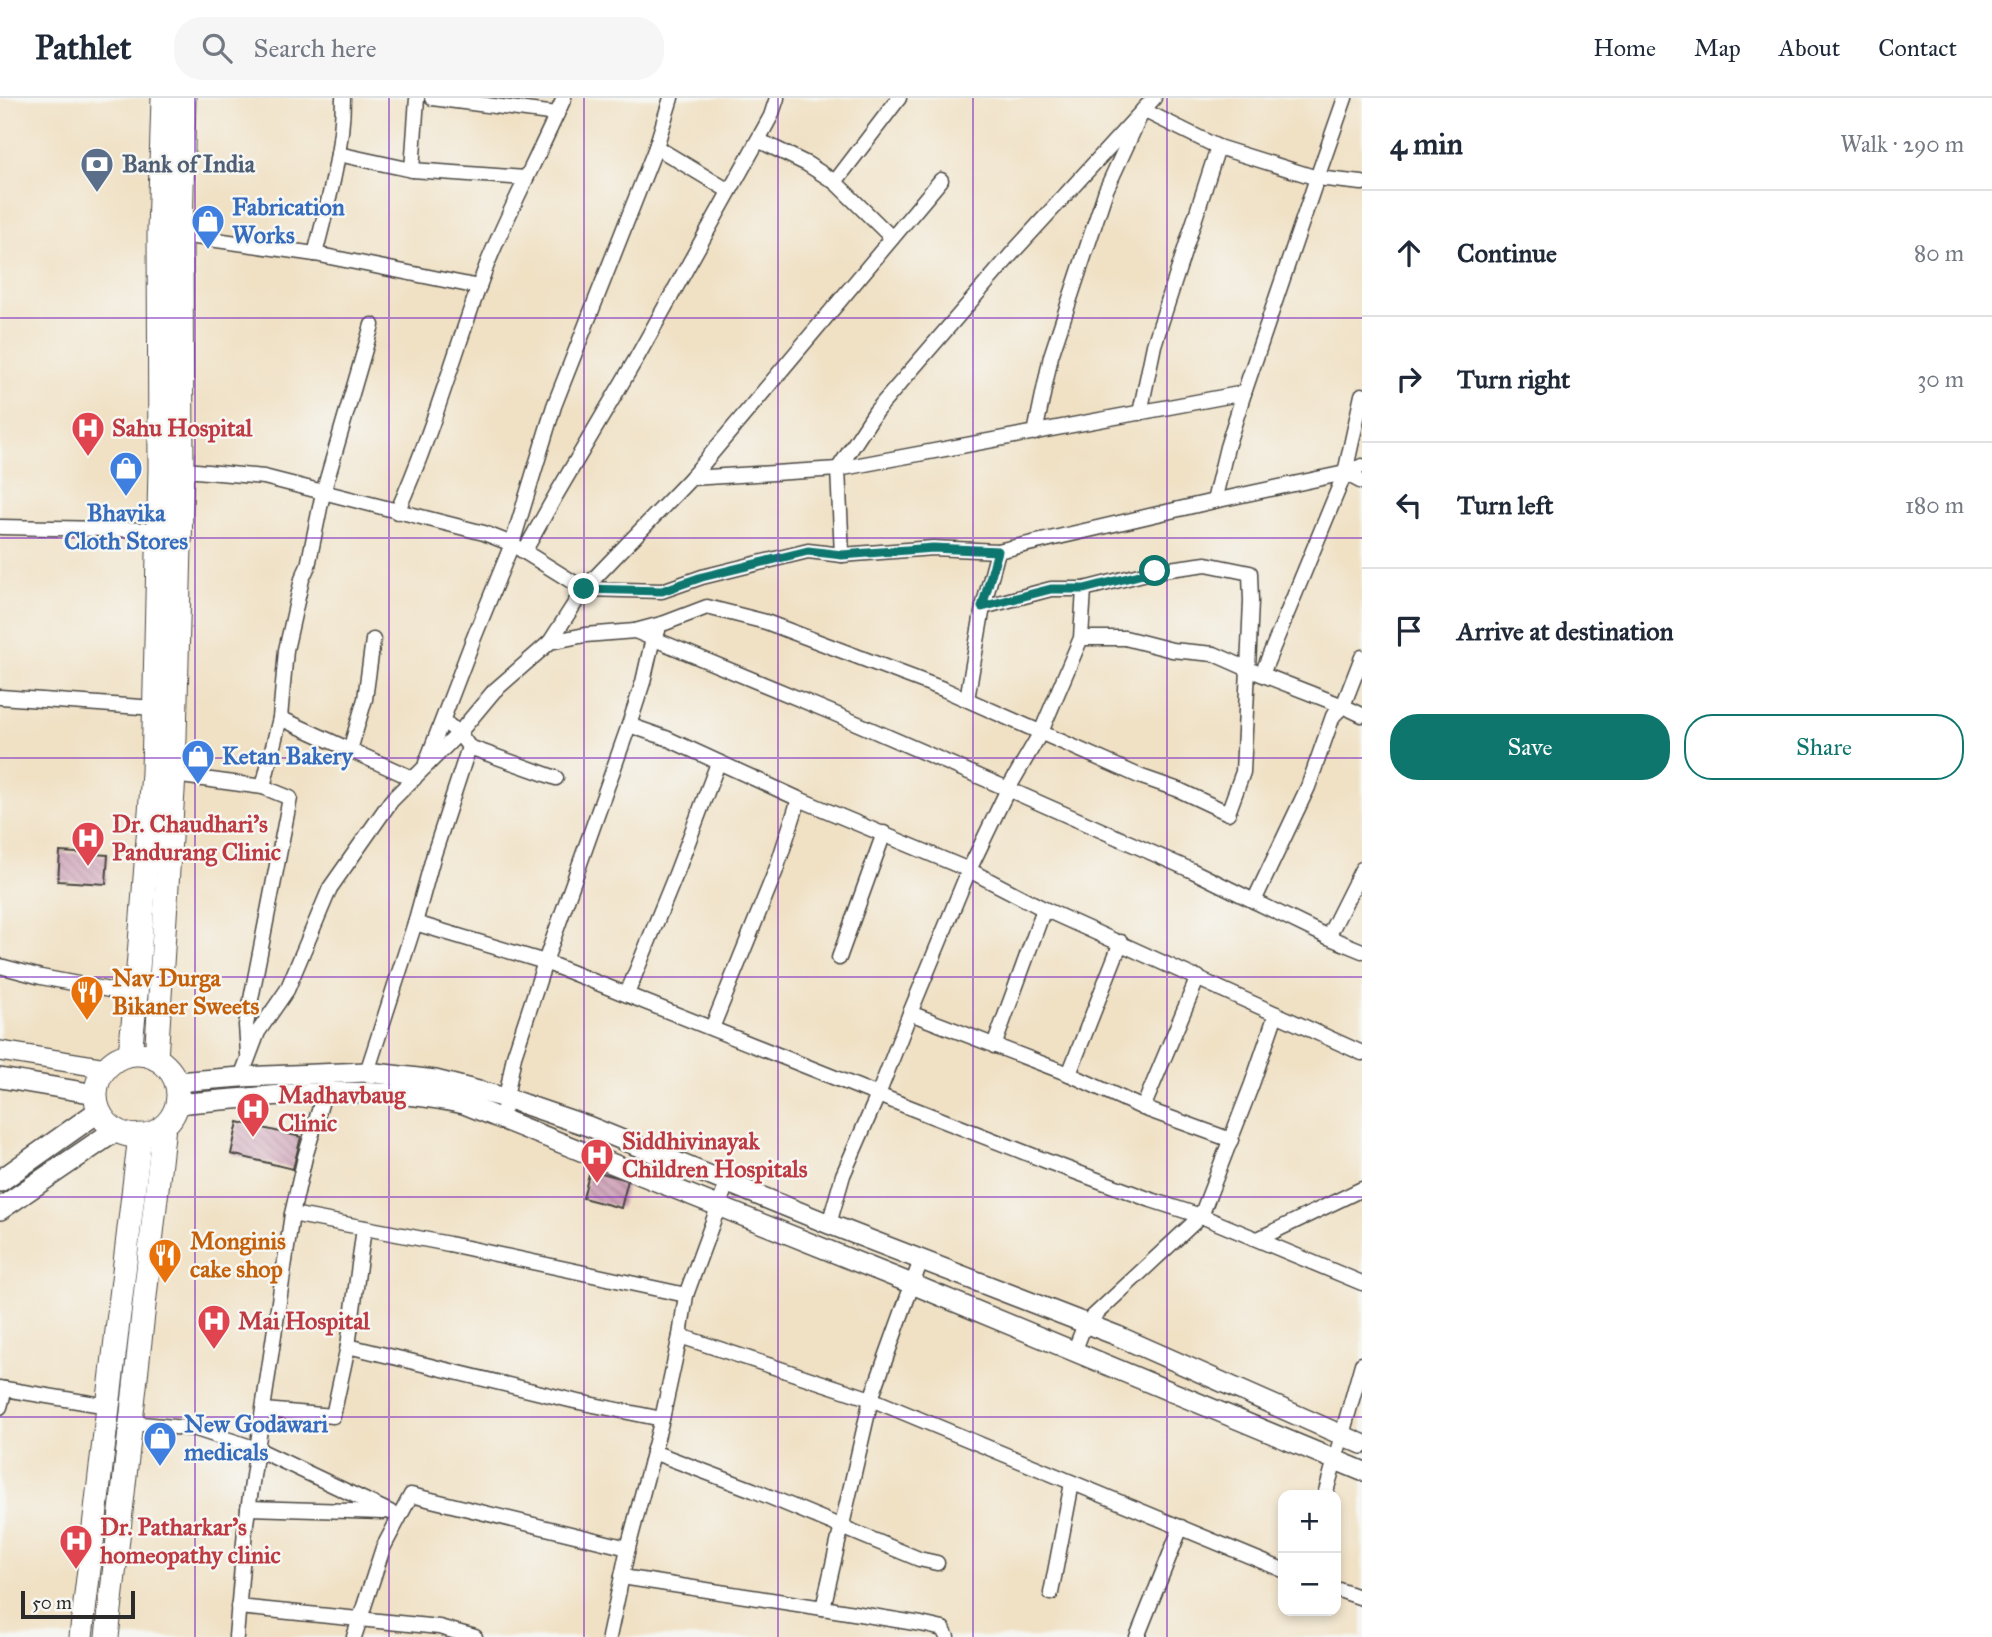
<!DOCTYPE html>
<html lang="en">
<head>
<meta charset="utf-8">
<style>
	body { margin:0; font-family:"IM FELL Great Primer",serif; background:#f6f6f7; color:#1f2937 }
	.controls { position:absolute; right:21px; bottom:21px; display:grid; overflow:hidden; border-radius:14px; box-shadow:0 4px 10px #0003 }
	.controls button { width:63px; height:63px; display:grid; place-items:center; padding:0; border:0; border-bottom:2px solid #e0e1e3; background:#fff; color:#1f2937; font:35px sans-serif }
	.scale { position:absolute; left:21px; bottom:18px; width:114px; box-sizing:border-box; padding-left:7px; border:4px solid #2b2b2b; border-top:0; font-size:19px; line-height:24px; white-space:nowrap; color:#2b2b2b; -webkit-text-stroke:5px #f6f6f2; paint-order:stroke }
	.stop { position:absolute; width:21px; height:21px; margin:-16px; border:5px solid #0f766e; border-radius:50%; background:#fff }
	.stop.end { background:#0f766e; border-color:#fff; box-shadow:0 2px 7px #0008 }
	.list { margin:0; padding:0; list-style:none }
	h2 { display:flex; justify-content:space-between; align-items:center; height:91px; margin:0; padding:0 28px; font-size:30px }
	h2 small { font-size:23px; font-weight:400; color:#747a83 }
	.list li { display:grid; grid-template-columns:46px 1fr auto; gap:21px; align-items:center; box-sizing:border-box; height:126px; padding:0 28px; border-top:2px solid #e0e1e3 }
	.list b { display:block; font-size:26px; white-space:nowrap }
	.list em { font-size:23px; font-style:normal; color:#747a83 }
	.actions { display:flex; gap:14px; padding:21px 28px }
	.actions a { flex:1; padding:16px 0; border:2px solid #0f766e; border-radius:28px; text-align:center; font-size:24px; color:#0f766e }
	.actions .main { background:#0f766e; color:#fff }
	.icon { flex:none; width:38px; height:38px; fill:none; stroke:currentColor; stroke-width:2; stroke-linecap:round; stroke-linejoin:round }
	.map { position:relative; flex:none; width:1362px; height:1539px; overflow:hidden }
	header { display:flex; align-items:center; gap:42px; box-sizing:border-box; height:98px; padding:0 35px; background:#fff; border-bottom:2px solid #e0e1e3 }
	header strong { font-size:33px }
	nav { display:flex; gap:38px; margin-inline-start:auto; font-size:24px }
	.search { width:490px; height:63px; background:#f6f6f7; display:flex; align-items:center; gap:18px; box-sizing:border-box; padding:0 24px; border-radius:28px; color:#747a83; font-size:26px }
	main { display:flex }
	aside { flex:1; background:#fff }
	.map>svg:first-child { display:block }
	.building { fill:url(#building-back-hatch) }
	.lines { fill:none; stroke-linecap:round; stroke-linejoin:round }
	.minor-casing { stroke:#494642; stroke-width:17 }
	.tertiary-casing { stroke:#494642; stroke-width:22 }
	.secondary-casing { stroke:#494642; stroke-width:24 }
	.primary-casing { stroke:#494642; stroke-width:25 }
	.minor { stroke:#fff; stroke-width:14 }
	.tertiary { stroke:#fff; stroke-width:19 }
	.secondary { stroke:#fff; stroke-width:21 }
	.primary { stroke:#fff; stroke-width:23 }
	.route { stroke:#0f766e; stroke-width:9 }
	.grid { fill:none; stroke:#7b2cbf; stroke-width:2; stroke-opacity:0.55 }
	.labels { text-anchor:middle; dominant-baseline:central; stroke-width:5; stroke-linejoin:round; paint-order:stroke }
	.service-label { font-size:24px; font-weight:bold; fill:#4e5e75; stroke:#f6f6f2; text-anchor:start }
	.shop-label { font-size:24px; font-weight:bold; fill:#366cbe; stroke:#f6f6f2; text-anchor:start }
	.health-label { font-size:24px; font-weight:bold; fill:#be3a42; stroke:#f6f6f2; text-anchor:start }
	.food-label { font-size:24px; font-weight:bold; fill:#c56008; stroke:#f6f6f2; text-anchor:start }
</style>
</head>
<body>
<header>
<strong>Pathlet</strong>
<div class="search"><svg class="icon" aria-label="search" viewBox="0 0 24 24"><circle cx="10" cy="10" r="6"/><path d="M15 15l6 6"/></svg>Search here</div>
<nav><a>Home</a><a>Map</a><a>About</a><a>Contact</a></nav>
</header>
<main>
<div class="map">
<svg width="1362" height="1539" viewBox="0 0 1362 1539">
	<defs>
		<pattern id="building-back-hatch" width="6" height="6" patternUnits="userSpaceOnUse" patternTransform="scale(1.75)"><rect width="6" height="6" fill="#cfa1b7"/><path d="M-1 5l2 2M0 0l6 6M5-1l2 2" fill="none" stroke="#a88395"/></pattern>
	</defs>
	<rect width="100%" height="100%" fill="#f6f6f2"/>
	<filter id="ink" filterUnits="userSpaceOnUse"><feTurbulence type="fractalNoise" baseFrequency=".0143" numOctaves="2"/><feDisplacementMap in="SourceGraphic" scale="14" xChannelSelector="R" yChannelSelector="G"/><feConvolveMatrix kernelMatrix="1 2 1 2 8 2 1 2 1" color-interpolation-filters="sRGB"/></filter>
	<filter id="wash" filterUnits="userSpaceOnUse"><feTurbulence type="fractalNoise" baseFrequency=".00686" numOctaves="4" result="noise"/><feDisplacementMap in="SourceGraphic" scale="28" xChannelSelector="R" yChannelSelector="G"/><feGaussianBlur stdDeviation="1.57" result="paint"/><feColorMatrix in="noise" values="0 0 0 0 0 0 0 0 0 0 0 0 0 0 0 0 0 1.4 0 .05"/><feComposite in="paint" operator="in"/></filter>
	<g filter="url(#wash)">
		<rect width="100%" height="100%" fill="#f0e1c5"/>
		<g id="blocks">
			<g class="building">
				<path d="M60,754L108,757L106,786L58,783Z"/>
				<path d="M238,1024L301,1039L293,1071L231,1056Z"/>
				<path d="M590,1072L628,1082L621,1110L583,1100Z"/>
			</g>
		</g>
	</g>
	<g filter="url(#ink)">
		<use href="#blocks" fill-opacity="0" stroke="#494642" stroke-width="2"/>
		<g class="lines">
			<defs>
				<g id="minor">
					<path d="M417,0L412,72L526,80"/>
					<path d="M432,0L557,16"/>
					<path d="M1154,0L1015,152L876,313L838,371L842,457L933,450L998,453L1214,403L1227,349L1244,295"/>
					<path d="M1345,0L1317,80L1362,85"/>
					<path d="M758,42L807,66L835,84"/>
					<path d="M656,49L729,93"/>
					<path d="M338,56L412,72"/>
					<path d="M181,137L315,156L479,189"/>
					<path d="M892,140L835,84L899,0"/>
					<path d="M315,156C328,105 343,52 343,0"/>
					<path d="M1140,315L1154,247L1218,49"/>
					<path d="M174,371L264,379L484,435L512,446L473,542L426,665"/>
					<path d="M1345,375L1362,297"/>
					<path d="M691,380L941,82"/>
					<path d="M1214,403L1345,375L1362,368"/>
					<path d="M397,414C434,333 456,247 488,164C511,108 540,55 564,0"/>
					<path d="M0,429L159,432"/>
					<path d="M524,454L556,397L636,261L753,51L771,18L777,0"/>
					<path d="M584,491L691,380L838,371L1244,295L1317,80L1218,49L1143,12L1106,92L1051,258L1035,335"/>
					<path d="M584,491L662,493L702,479L808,453L842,457"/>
					<path d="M983,509L998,453"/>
					<path d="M635,533L665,525L707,509L766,524L943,591L1139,678L1179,692L1228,715L1243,674L1248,571L1214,556L1172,552L1125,540H1081L1041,634L1008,691L1193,773L1254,803L1308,689L1333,618L1343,608L1248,571L1251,503L1250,475L1206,466L1155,473L1084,491L1081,540"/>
					<path d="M373,542L365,601L350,652L414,681"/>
					<path d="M550,544L584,491L512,446L554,308L656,49L671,0"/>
					<path d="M1362,559L1343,608L1362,617"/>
					<path d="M1262,576L1345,375L1362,384"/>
					<path d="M0,599L155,610"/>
					<path d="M967,601L983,509L1051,491H1084"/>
					<path d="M280,620L350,652"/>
					<path d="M443,623L459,635L494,593L550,544L585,537L635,533L833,615L1008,691L969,772L910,915"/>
					<path d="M629,627L666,640L799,701L969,772L1044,811L1276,916L1252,986L1201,1118L1085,1226L1074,1254"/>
					<path d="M469,649L556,680"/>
					<path d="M174,677L263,689L290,700L246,927L248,956"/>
					<path d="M263,689L280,620L286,552L302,481L308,468L323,395L372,227"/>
					<path d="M1254,803L1328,839L1362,853"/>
					<path d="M415,825L545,864L878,997L910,915L1069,976L1143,1010L1198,879"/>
					<path d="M1328,839L1362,771"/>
					<path d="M839,860L884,735"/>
					<path d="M0,868L41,879L136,897"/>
					<path d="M627,896L676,776L718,665"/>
					<path d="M1276,916L1362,955"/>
					<path d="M712,930L776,772L799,701"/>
					<path d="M994,948L1044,811"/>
					<path d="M1069,976L1121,844"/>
					<path d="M241,979L258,934L287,892L330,790L391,703L459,635L469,649L434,756L415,825L367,974"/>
					<path d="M1143,1010L1231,1042"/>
					<path d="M502,1021L514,958L545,864L629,627L643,584L653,540L658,533"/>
					<path d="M292,1116L449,1146L686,1197"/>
					<path d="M829,1126L843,1077L878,997L1049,1064L1151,1102L1201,1118L1362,1185"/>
					<path d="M1258,1141L1362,1091"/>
					<path d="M680,1238L871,1301L1283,1472"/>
					<path d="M348,1248L574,1303L662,1321"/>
					<path d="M0,1290L5,1291L0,1309"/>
					<path d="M5,1291L108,1308"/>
					<path d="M264,1312L333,1318L348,1248L364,1130"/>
					<path d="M131,1325L196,1331L257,1351L390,1414"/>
					<path d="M653,1354L753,1392L919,1461L937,1465"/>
					<path d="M1325,1397L1362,1266"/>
					<path d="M248,1410L383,1414"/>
					<path d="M622,1479L823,1510L871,1301L921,1162"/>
					<path d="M1336,1491L1362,1500"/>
					<path d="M1051,1495L1072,1385"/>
					<path d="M238,1509L439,1529L475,1539"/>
					<path d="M823,1510L921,1526L943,1531L947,1539"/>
					<path d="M236,1539L245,1432L292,1116L305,1059L327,986"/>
					<path d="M354,1539L383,1450L411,1397L628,1450"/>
					<path d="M609,1539L628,1450L662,1321L680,1238L686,1197L727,1085"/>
					<path d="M1137,1539L1181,1429"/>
				</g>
				<g id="tertiary">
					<path d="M0,953L106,970"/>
					<path d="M0,980L96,996"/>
					<path d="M176,984L241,979L367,974L435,982L506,1000L588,1028L829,1126L1118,1238L1362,1346"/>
					<path d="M177,1006C275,998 366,984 464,1006L912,1186L1362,1373"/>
				</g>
				<g id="secondary">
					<path d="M0,1083L99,1013"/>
					<path d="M0,1111L116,1032"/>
				</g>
				<g id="primary">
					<path d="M130,956L136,897L153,675L160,370L159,134L163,0"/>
					<circle cx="137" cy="997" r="41"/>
					<path d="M156,961L174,677L182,372L181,137L184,0"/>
					<path d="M81,1539L140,1037"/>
					<path d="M107,1539L164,1028"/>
				</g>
			</defs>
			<use href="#minor" class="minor-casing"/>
			<use href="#tertiary" class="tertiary-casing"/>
			<use href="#secondary" class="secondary-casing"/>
			<use href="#primary" class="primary-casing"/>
			<use href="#minor" class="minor"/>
			<use href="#tertiary" class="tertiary"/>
			<use href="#secondary" class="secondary"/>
			<use href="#primary" class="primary"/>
		</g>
	</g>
	<g class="lines" filter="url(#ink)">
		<path class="route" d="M584,491L662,493L702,479L808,453L842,457L933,450L998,453L982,509L1051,491H1084L1155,473"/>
	</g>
	<path class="grid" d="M195,0V1539M389,0V1539M584,0V1539M778,0V1539M973,0V1539M1167,0V1539M0,220H1362M0,440H1362M0,660H1362M0,879H1362M0,1099H1362M0,1319H1362"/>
	<defs>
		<symbol id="bank-pin" viewBox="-11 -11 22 30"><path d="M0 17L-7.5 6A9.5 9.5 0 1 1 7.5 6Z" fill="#5c6f8a" stroke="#f6f6f2"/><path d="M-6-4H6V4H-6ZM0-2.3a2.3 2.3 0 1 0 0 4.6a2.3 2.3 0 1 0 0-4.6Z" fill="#fff"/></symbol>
		<symbol id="shop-pin" viewBox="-11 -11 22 30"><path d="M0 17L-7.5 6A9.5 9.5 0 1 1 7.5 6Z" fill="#3f7fe0" stroke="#f6f6f2"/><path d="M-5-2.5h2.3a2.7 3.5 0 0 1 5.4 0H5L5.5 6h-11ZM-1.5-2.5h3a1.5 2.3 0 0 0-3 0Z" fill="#fff"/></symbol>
		<symbol id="hospital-pin" viewBox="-11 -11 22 30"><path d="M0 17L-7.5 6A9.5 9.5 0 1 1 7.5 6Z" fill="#e0444e" stroke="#f6f6f2"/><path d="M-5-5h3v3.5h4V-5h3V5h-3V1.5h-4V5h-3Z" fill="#fff"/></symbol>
		<symbol id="restaurant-pin" viewBox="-11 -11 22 30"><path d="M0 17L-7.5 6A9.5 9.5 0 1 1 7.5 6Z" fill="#e8710a" stroke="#f6f6f2"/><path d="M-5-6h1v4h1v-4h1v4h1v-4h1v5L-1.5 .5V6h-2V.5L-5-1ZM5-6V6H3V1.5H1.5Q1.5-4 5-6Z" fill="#fff"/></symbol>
	</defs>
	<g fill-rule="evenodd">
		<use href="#bank-pin" x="78" y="47" width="38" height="52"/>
		<use href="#shop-pin" x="189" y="104" width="38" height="52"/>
		<use href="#hospital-pin" x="69" y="311" width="38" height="52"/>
		<use href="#shop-pin" x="107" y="351" width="38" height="52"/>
		<use href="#shop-pin" x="179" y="639" width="38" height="52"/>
		<use href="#hospital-pin" x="69" y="721" width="38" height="52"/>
		<use href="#restaurant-pin" x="68" y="875" width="38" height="52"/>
		<use href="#hospital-pin" x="234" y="992" width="38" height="52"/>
		<use href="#hospital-pin" x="578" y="1038" width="38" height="52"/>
		<use href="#restaurant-pin" x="146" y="1138" width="38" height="52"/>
		<use href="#hospital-pin" x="195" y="1204" width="38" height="52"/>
		<use href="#shop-pin" x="141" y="1321" width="38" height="52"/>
		<use href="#hospital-pin" x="57" y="1424" width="38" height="52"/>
	</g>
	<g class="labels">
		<g class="service-label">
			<text x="122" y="66">Bank of India</text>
		</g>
		<g class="shop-label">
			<text x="232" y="109">Fabrication<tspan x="232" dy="28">Works</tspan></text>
			<text x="126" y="415" text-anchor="middle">Bhavika<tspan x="126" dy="28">Cloth Stores</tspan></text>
			<text x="222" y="658">Ketan Bakery</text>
			<text x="184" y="1326">New Godawari<tspan x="184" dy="28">medicals</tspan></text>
		</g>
		<g class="health-label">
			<text x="112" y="330">Sahu Hospital</text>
			<text x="112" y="726">Dr. Chaudhari's<tspan x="112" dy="28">Pandurang Clinic</tspan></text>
			<text x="278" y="997">Madhavbaug<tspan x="278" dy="28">Clinic</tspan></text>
			<text x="622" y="1043">Siddhivinayak<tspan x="622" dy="28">Children Hospitals</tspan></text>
			<text x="238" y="1223">Mai Hospital</text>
			<text x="100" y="1429">Dr. Patharkar's<tspan x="100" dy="28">homeopathy clinic</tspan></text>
		</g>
		<g class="food-label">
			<text x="112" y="880">Nav Durga<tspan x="112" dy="28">Bikaner Sweets</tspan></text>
			<text x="190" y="1143">Monginis<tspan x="190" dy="28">cake shop</tspan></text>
		</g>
	</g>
</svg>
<div class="controls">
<button>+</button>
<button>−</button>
</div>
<div class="scale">50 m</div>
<div class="stop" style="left:1155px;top:473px"></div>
<div class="stop end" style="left:584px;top:491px"></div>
</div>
<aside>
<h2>4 min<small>Walk · 290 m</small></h2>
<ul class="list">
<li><svg class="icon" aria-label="ahead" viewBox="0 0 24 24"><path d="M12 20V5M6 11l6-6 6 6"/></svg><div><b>Continue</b></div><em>80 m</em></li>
<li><svg class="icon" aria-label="right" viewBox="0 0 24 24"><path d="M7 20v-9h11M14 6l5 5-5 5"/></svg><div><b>Turn right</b></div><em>30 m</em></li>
<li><svg class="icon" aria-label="left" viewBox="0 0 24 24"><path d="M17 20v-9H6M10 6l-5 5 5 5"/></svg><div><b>Turn left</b></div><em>180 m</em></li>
<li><svg class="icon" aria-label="arrive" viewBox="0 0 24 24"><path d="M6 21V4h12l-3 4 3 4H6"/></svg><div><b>Arrive at destination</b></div></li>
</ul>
<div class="actions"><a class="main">Save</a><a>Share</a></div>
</aside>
</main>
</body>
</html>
